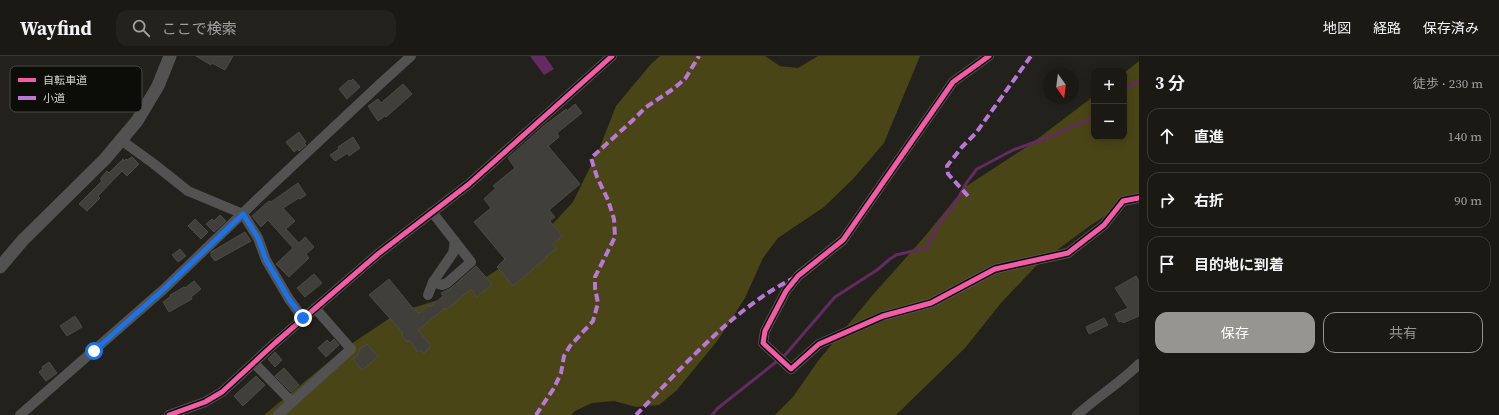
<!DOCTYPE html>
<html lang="ja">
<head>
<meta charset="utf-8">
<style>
	body { margin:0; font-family:"Source Serif 4","Noto Sans JP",serif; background:#23221d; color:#f1f3f6 }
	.controls { position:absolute; right:12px; top:12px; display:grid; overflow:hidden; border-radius:8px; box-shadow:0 2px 10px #0003 }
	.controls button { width:36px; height:36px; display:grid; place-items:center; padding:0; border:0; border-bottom:1px solid #383834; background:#1a1914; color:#f1f3f6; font:20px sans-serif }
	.compass { position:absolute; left:1043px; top:12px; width:36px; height:36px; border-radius:50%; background:#1a1914; box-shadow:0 2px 10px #0003; rotate:166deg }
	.stop { position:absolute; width:12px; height:12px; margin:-9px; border:3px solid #1a73e8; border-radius:50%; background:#fff }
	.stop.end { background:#1a73e8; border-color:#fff; box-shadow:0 1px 4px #0008 }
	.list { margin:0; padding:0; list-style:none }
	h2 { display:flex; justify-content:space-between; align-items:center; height:52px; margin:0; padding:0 16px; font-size:17px }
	h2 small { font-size:13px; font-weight:400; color:#9fa0a0 }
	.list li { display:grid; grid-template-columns:26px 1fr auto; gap:12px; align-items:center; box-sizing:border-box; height:56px; margin:0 8px 8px; padding:0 8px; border:1px solid #383834; border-radius:12px }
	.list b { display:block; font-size:15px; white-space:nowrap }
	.list em { font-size:13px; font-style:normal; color:#9fa0a0 }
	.actions { display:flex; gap:8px; padding:12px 16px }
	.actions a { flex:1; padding:9px 0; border:1px solid #96958f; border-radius:12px; text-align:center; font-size:14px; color:#96958f }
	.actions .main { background:#96958f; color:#fff }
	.icon { flex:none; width:22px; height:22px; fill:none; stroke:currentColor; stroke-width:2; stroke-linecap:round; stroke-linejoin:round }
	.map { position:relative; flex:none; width:1139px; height:359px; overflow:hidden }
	header { display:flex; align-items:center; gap:24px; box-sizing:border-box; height:56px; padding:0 20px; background:#1a1914; border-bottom:1px solid #383834 }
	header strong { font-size:19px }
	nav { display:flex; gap:22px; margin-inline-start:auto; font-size:14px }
	.search { width:280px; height:36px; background:#23221d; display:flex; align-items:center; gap:10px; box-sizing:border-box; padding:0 14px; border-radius:12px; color:#9fa0a0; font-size:15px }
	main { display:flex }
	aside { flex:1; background:#1a1914 }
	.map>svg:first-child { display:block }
	.green { fill:#494517 }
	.water { fill:#642b62 }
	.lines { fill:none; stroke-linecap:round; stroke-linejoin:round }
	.stream { stroke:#642b62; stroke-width:3 }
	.building { fill:#403f39; stroke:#4c4b46 }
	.minor { stroke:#535252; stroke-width:10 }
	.tertiary { stroke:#535252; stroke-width:13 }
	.quiet { stroke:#ba77d6; stroke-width:4; stroke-dasharray:8 4; stroke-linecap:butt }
	.cycleway-casing { stroke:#0d0d08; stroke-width:8 }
	.cycleway { stroke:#f35aa7; stroke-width:5 }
	.route { stroke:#1a73e8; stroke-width:5 }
	.key { fill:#0d0d08; stroke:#494943; stroke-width:1 }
	.key-label { font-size:11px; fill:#d5d4cd }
</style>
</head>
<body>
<header>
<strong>Wayfind</strong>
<div class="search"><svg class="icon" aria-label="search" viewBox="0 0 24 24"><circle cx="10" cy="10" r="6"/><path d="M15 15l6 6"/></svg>ここで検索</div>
<nav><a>地図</a><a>経路</a><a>保存済み</a></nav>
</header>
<main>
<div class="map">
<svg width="1139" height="359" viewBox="0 0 1139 359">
	<rect width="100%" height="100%" fill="#22211b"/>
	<g class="green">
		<path d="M660,0H765L780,10L798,12L818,0H920L884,87L853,123L824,151L778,182L763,202L745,242L718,284L677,334L659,349L636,351L614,345L592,347L575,355L571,359H264L348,290L399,256L461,237L508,207L549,172L573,146L600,91L616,50L651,8Z"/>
		<path d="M1139,5V139L1091,169L1037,209L1001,247L965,292L896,359H775L793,341L818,305L871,241L926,179L965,131L1028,90L1094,40V81H1124V17Z"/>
	</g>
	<path class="water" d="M530,0H545L554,13L544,19Z"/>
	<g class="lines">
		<g class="stream">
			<path d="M1124,34L1139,24"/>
			<path d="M712,359L718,352L785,299L835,241L877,214L890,203L896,199L926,192L940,166L956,146L967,126L977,113L1013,94L1049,81L1094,61"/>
		</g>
	</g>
	<g class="building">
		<path d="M196,0H233L225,14L212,7L211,9Z"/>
		<path d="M353,23L360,31L347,43L339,33L349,24L351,25Z"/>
		<path d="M403,28L412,38L386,61L385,60L378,65L368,50L378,43L381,47Z"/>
		<path d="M575,48L582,57L557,77L559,81L548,90L580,128L549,154L555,161L550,165L562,180L553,188L556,193L546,200L547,201L513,230L497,211L505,203L474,166L491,152L484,143L496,132L493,130L515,112L508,102L547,67H548L566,53L567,55Z"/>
		<path d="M299,76L306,86L304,87L306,89L299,95L298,93L294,96L286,86Z"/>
		<path d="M353,81L360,92L349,100L348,97L335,105L330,99L339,93L338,91Z"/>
		<path d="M132,101L139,108L127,120L122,115L98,140L100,142L87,155L79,148L102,125L100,123L107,115L109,117L123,103L124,105L126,103L127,104Z"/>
		<path d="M298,127L306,139L300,143L299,142L283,152L295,165L286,173L299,187L305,181L314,191L306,198L309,202L289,221L276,208L293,192L268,164L261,171L252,160L269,145L271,146Z"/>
		<path d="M220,159L226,165L214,176L206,168L212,163L214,165Z"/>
		<path d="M195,163L208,176L201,183L188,170Z"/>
		<path d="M245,176L251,185L215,205L211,200V196Z"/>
		<path d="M180,193L186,200L178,206L172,199Z"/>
		<path d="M476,210L492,228L477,241L471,233L446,254L445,252L418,274L431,290L424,297L421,294L418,296L409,284L407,286L401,278L403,277L369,239L389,223L415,255L416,254L419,257L429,249L431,250L443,240L441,237L451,232Z"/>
		<path d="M314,218L322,227L305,241L297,232Z"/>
		<path d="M1136,220L1139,225V260L1123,267L1122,265L1119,266L1115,258L1128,252L1115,232Z"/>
		<path d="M194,225L201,233L191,241L192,243L169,256L163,246L171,240L170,239L184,231L185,232Z"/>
		<path d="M75,260L82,271L67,280L60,270Z"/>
		<path d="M1104,262L1108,269L1089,278L1086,271Z"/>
		<path d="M334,283L339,289L326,301L318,292L327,284L330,287Z"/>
		<path d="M367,288L378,301L362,314L353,303L358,299L357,298L360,295L359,294Z"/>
		<path d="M275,296L282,304L275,311L268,303Z"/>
		<path d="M49,306L57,317L46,325L39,316L43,313L42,311Z"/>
		<path d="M284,312L299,329L291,336L275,320Z"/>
		<path d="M256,320L265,329L243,350L234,340Z"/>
	</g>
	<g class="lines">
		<g class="minor">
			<path d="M989,0L953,26L843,184L798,220L786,235L765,275L763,287L791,313L819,288L883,260L931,247L995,213L1068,197L1104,169L1123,145L1139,142"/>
			<path d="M121,84L154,108L188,135L243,158L258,182L266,204L289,243L303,262"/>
			<path d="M432,156L471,206L447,227L442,229L433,226L453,197L455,185"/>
			<path d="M428,239L433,226"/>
			<path d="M254,307L292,346"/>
			<path d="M20,359L164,233L269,132L379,29L411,0"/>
			<path d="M169,359L205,346L222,336L275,287L378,198L469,128L612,0"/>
			<path d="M278,359L351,293L315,252"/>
			<path d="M1077,359C1097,341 1120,327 1139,308"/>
		</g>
		<path class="tertiary" d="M0,211L23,184L105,103L137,65L158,30L170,0"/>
		<g class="quiet">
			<path d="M968,140L948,118L947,110L962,91L976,77L1031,0"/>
			<path d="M536,359L554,332L561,317L564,300L570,290L593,265L598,247L595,232V221L615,181L614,163L608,144L597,121L591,102L632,65L645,52L673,33L685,23L699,0"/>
			<path d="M636,359C683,311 733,252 794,222"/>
		</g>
		<defs>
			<g id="cycleway">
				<path d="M989,0L953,26L843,184L798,220L786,235L765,275L763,287L791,313L819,288L883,260L931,247L995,213L1068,197L1104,169L1123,145L1139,142"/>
				<path d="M169,359L205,346L222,336L275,287L378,198L469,128L612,0"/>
			</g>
		</defs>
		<use href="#cycleway" class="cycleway-casing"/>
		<use href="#cycleway" class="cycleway"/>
	</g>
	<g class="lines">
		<path class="route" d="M94,295L164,233L243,158L258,182L266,204L289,243L303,262"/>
	</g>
	<rect x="10" y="10" width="132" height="46" rx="6" class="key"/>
	<rect x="18" y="22" width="18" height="4" fill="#f35aa7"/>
	<rect x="18" y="40" width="18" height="4" fill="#ba77d6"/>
	<g class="key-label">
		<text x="43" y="28">自転車道</text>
		<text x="43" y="46">小道</text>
	</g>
</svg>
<div class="controls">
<button>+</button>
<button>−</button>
</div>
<svg class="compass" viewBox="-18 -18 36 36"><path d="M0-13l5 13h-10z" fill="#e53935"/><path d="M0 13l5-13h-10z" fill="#9fa0a0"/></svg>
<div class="stop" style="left:94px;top:295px"></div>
<div class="stop end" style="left:303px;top:262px"></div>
</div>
<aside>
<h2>3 分<small>徒歩 · 230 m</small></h2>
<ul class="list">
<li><svg class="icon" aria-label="ahead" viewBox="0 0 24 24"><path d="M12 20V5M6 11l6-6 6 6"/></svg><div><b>直進</b></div><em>140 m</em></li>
<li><svg class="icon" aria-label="right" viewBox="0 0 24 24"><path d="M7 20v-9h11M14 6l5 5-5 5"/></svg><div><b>右折</b></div><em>90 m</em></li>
<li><svg class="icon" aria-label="arrive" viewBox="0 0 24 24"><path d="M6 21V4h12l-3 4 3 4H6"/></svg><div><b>目的地に到着</b></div></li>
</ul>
<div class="actions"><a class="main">保存</a><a>共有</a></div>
</aside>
</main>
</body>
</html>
